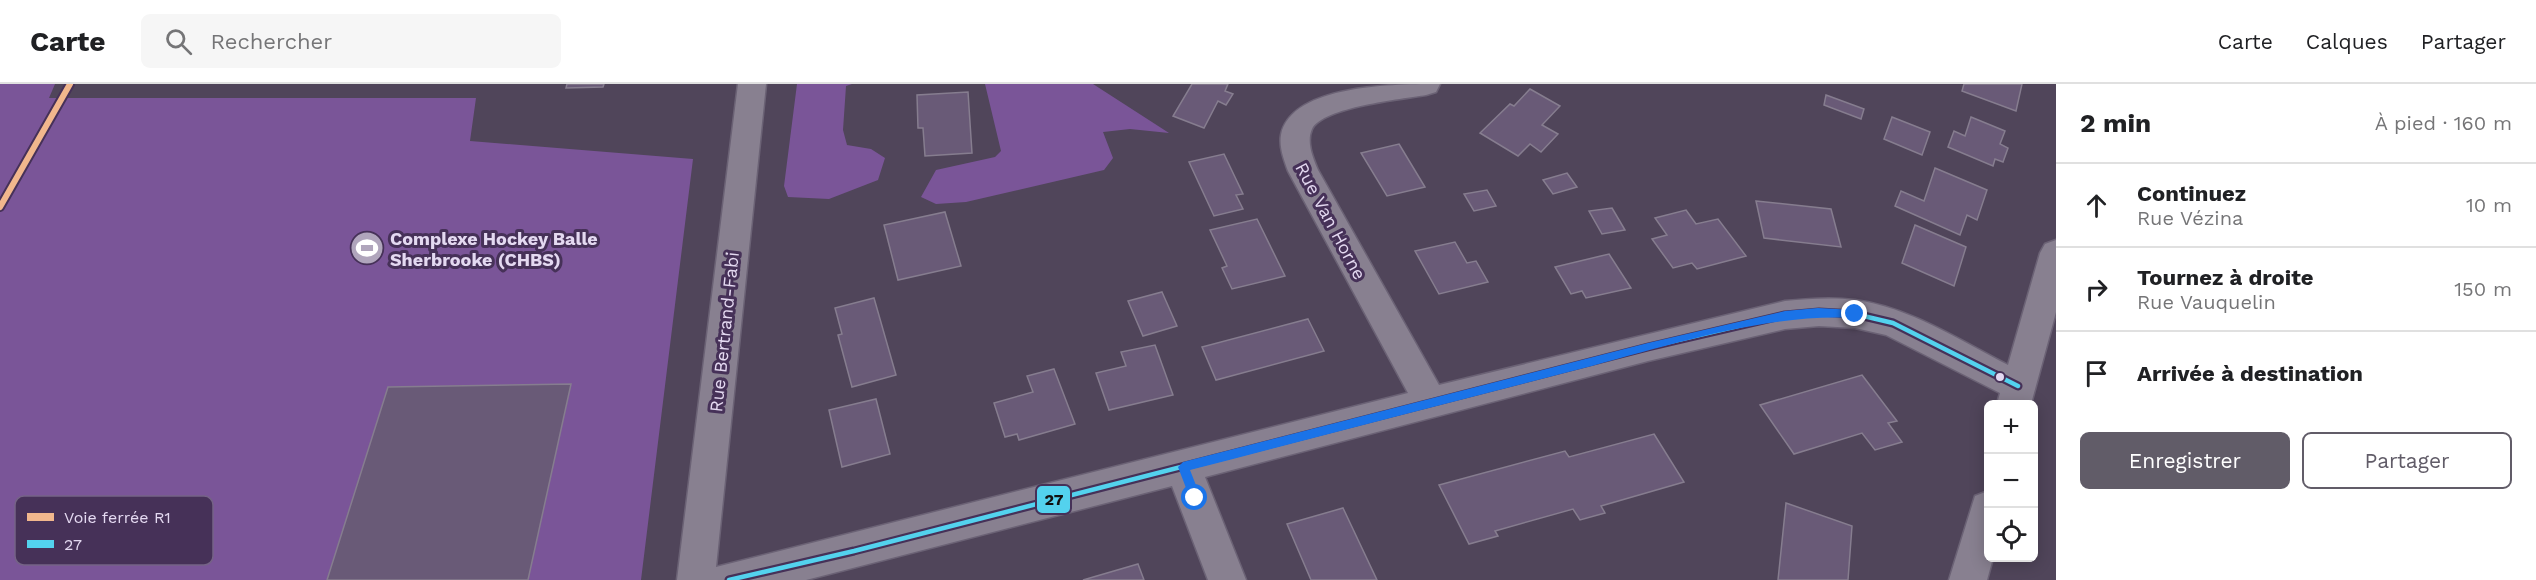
<!DOCTYPE html>
<html lang="fr">
<head>
<meta charset="utf-8">
<style>
	body { margin:0; font-family:"Work Sans",sans-serif; background:#f6f6f6; color:#202124 }
	.controls { position:absolute; right:18px; bottom:18px; display:grid; overflow:hidden; border-radius:9px; box-shadow:0 3px 15px #0003 }
	.controls button { width:54px; height:54px; display:grid; place-items:center; padding:0; border:0; border-bottom:2px solid #e0e0e0; background:#fff; color:#202124; font:30px sans-serif }
	.stop { position:absolute; width:18px; height:18px; margin:-14px; border:4px solid #1a73e8; border-radius:50%; background:#fff }
	.stop.end { background:#1a73e8; border-color:#fff; box-shadow:0 2px 6px #0008 }
	.list { margin:0; padding:0; list-style:none }
	h2 { display:flex; justify-content:space-between; align-items:center; height:78px; margin:0; padding:0 24px; font-size:26px }
	h2 small { font-size:20px; font-weight:400; color:#757577 }
	.list li { display:grid; grid-template-columns:39px 1fr auto; gap:18px; align-items:center; box-sizing:border-box; height:84px; padding:0 24px; border-top:2px solid #e0e0e0 }
	.list b { display:block; font-size:22px; white-space:nowrap }
	.list p { margin:0; font-size:20px; white-space:nowrap; color:#757577 }
	.list em { font-size:20px; font-style:normal; color:#757577 }
	.actions { display:flex; gap:12px; padding:18px 24px }
	.actions a { flex:1; padding:14px 0; border:2px solid #615c68; border-radius:9px; text-align:center; font-size:21px; color:#615c68 }
	.actions .main { background:#615c68; color:#fff }
	.icon { flex:none; width:33px; height:33px; fill:none; stroke:currentColor; stroke-width:2; stroke-linecap:round; stroke-linejoin:round }
	.map { position:relative; flex:none; width:2056px; height:496px; overflow:hidden }
	header { display:flex; align-items:center; gap:36px; box-sizing:border-box; height:84px; padding:0 30px; background:#fff; border-bottom:2px solid #e0e0e0 }
	header strong { font-size:28px }
	nav { display:flex; gap:33px; margin-inline-start:auto; font-size:21px }
	.search { width:420px; height:54px; background:#f6f6f6; display:flex; align-items:center; gap:15px; box-sizing:border-box; padding:0 21px; border-radius:9px; color:#757577; font-size:22px }
	main { display:flex }
	aside { flex:1; background:#fff }
	.map>svg:first-child { display:block }
	.green { fill:#7a5598 }
	.building { fill:#695a77; stroke:#867d8f; stroke-width:1.5 }
	.lines { fill:none; stroke-linecap:round; stroke-linejoin:round }
	.minor-casing { stroke:#6b6275; stroke-width:3 }
	.minor { fill:#888090; fill-rule:evenodd }
	.bus-1-casing { stroke:#463158; stroke-width:9 }
	.bus-1 { stroke:#53d2ee; stroke-width:4.5 }
	.rail-1-casing { stroke:#463158; stroke-width:10 }
	.rail-1 { stroke:#f1b78d; stroke-width:6 }
	.route { fill:#1a73e8 }
	.bus-dot { fill:#e4d9f1; stroke:#463158; stroke-width:2 }
	.labels { text-anchor:middle; dominant-baseline:central; stroke-width:6; stroke-linejoin:round; paint-order:stroke }
	.street-label { font-size:18px; fill:#e4d9f1; stroke:#463158 }
	.poi-label { font-size:18px; font-weight:bold; fill:#e4d9f1; stroke:#463158; text-anchor:start }
	.key { fill:#463158; stroke:#756386; stroke-width:1.5 }
	.key-label { font-size:16px; fill:#e4d9f1 }
	.line-badge { stroke:#463158; stroke-width:2 }
	.pale-badge-label { font-size:16px; text-anchor:middle; font-weight:bold; fill:#111 }
</style>
</head>
<body>
<header>
<strong>Carte</strong>
<div class="search"><svg class="icon" aria-label="search" viewBox="0 0 24 24"><circle cx="10" cy="10" r="6"/><path d="M15 15l6 6"/></svg>Rechercher</div>
<nav><a>Carte</a><a>Calques</a><a>Partager</a></nav>
</header>
<main>
<div class="map">
<svg width="2056" height="496" viewBox="0 0 2056 496">
	<rect width="100%" height="100%" fill="#50455a"/>
	<g class="green">
		<path d="M0,0H55L49,14H476L470,57L693,75L641,496H0Z"/>
		<path d="M797,0H852L846,2L843,46L847,61L871,65L885,74L878,96L829,115L788,113L784,102Z"/>
		<path d="M985,0H1093L1169,49L1130,45L1103,48L1113,74L1104,86L966,118L936,120L921,113L936,86L995,73L1001,67Z"/>
	</g>
	<g class="building">
		<path d="M567,0H604L603,3L566,4Z"/>
		<path d="M1192,0H1228L1225,7L1233,10L1226,21L1218,17L1204,44L1173,32Z"/>
		<path d="M1964,0H2022L2016,27L1962,7Z"/>
		<path d="M1530,5L1560,22L1542,41L1558,50L1541,68L1530,60L1518,72L1480,49L1510,20L1514,22Z"/>
		<path d="M968,8L972,69L925,72L923,44H918L917,11Z"/>
		<path d="M1826,11L1864,25L1861,35L1824,21Z"/>
		<path d="M1892,33L1930,48L1922,71L1884,55Z"/>
		<path d="M1971,33L2005,47L2000,60L2008,64L2003,78L1995,75L1993,82L1948,63L1954,47L1965,52Z"/>
		<path d="M1399,60L1425,103L1387,112L1361,69Z"/>
		<path d="M1224,70L1243,110L1236,111L1243,125L1214,132L1189,78Z"/>
		<path d="M1935,84L1987,106L1977,136L1967,131L1960,151L1895,122L1901,107L1924,117Z"/>
		<path d="M1567,89L1577,103L1553,110L1543,96Z"/>
		<path d="M1487,106L1496,122L1474,127L1464,110Z"/>
		<path d="M1756,117L1831,125L1841,163L1764,154Z"/>
		<path d="M1612,124L1625,146L1602,150L1589,127Z"/>
		<path d="M1686,126L1696,140L1718,135L1746,172L1697,185L1692,179L1673,184L1652,155L1667,151L1655,134Z"/>
		<path d="M945,128L961,182L898,196L884,141Z"/>
		<path d="M1257,135L1285,192L1232,205L1222,184L1227,182L1210,146Z"/>
		<path d="M1915,141L1966,163L1954,202L1902,179Z"/>
		<path d="M1455,158L1467,179L1476,177L1488,198L1439,210L1415,167Z"/>
		<path d="M1609,170L1631,204L1586,214L1582,207L1571,210L1555,183Z"/>
		<path d="M1162,208L1177,242L1143,252L1128,217Z"/>
		<path d="M874,214L896,291L852,303L838,251L842,250L835,224Z"/>
		<path d="M1308,235L1324,267L1216,296L1202,263Z"/>
		<path d="M1155,261L1173,311L1109,326L1096,289L1126,282L1121,268Z"/>
		<path d="M1054,285L1075,340L1019,356L1017,350L1005,353L994,319L1033,308L1027,292Z"/>
		<path d="M1862,291L1897,337L1888,339L1902,358L1875,366L1862,349L1794,370L1760,321Z"/>
		<path d="M571,300L528,496H327L388,303Z"/>
		<path d="M876,315L890,370L842,383L829,326Z"/>
		<path d="M1654,350L1684,398L1601,422L1605,429L1580,436L1573,425L1495,447L1498,452L1469,460L1439,401L1565,367L1569,373Z"/>
		<path d="M1786,419L1852,442L1848,496H1778Z"/>
		<path d="M1343,424L1377,496H1311L1287,440Z"/>
		<path d="M1138,480L1144,496H1083Z"/>
	</g>
	<g class="lines">
		<defs>
			<g id="minor">
				<path d="M738,0H766L716,483L1408,309L1288,87C1284,76 1279,63 1281,51C1291,0 1397,0 1440,0L1436,8L1426,11C1402,15 1323,23 1312,45C1306,58 1313,74 1318,86L1439,301L1785,217C1808,215 1831,213 1855,216C1909,223 1959,256 2008,281L2040,169L2045,160L2056,156V228L2031,320H1997L2000,309L1886,251L1855,244L1819,242L1785,245L1648,277L1205,393L1246,496H1208L1172,402L806,496H677Z"/>
				<path d="M1988,407V474H1993L1987,496H1949L1975,412Z"/>
			</g>
		</defs>
		<use href="#minor" class="minor-casing"/>
		<use href="#minor" class="minor"/>
		<defs>
			<path id="bus-1" d="M729,496L854,467L1648,263L1785,231L1819,228L1855,230L1893,239L2018,302"/>
		</defs>
		<use href="#bus-1" class="bus-1-casing"/>
		<use href="#bus-1" class="bus-1"/>
		<defs>
			<path id="rail-1" d="M0,123L70,0"/>
		</defs>
		<use href="#rail-1" class="rail-1-casing"/>
		<use href="#rail-1" class="rail-1"/>
	</g>
	<path class="route" d="M1818,224L1855,226L1859,230L1855,234C1765,229 1667,262 1580,285C1450,319 1320,352 1190,386L1201,414L1195,419L1191,417L1178,383L1183,378L1648,259L1785,227Z"/>
	<defs>
		<symbol id="stadium-disc" viewBox="-11 -11 22 22"><circle r="9.5" fill="#b0a5bc" stroke="#463158"/><path d="M0-5a6.5 5 0 1 0 0 10a6.5 5 0 1 0 0-10ZM-3.5-1.8h7v3.6h-7Z" fill="#fff"/></symbol>
	</defs>
	<g fill-rule="evenodd">
		<use href="#stadium-disc" x="348" y="145" width="38" height="38"/>
	</g>
	<circle class="bus-dot" cx="2000" cy="293" r="5"/>
	<g class="labels">
		<g class="street-label">
			<text transform="translate(1331 137) rotate(62)">Rue Van Horne</text>
			<text transform="translate(724 248) rotate(-84)">Rue Bertrand-Fabi</text>
		</g>
		<g class="poi-label">
			<text x="390" y="154">Complexe Hockey Balle<tspan x="390" dy="21">Sherbrooke (CHBS)</tspan></text>
		</g>
	</g>
	<rect x="15" y="412" width="198" height="69" rx="9" class="key"/>
	<rect x="27" y="429" width="27" height="8" fill="#f1b78d"/>
	<rect x="27" y="456" width="27" height="8" fill="#53d2ee"/>
	<g class="key-label">
		<text x="64" y="439">Voie ferrée R1</text>
		<text x="64" y="466">27</text>
	</g>
	<rect class="line-badge" x="1036" y="401" width="35" height="29" rx="6" fill="#53d2ee"/>
	<g class="pale-badge-label">
		<text x="1054" y="421">27</text>
	</g>
</svg>
<div class="controls">
<button>+</button>
<button>−</button>
<button><svg class="icon" aria-label="locate" viewBox="0 0 24 24"><circle cx="12" cy="12" r="6"/><path d="M12 2v4M12 18v4M2 12h4M18 12h4"/></svg></button>
</div>
<div class="stop" style="left:1195px;top:414px"></div>
<div class="stop end" style="left:1855px;top:230px"></div>
</div>
<aside>
<h2>2 min<small>À pied · 160 m</small></h2>
<ul class="list">
<li><svg class="icon" aria-label="ahead" viewBox="0 0 24 24"><path d="M12 20V5M6 11l6-6 6 6"/></svg><div><b>Continuez</b><p>Rue Vézina</p></div><em>10 m</em></li>
<li><svg class="icon" aria-label="right" viewBox="0 0 24 24"><path d="M7 20v-9h11M14 6l5 5-5 5"/></svg><div><b>Tournez à droite</b><p>Rue Vauquelin</p></div><em>150 m</em></li>
<li><svg class="icon" aria-label="arrive" viewBox="0 0 24 24"><path d="M6 21V4h12l-3 4 3 4H6"/></svg><div><b>Arrivée à destination</b></div></li>
</ul>
<div class="actions"><a class="main">Enregistrer</a><a>Partager</a></div>
</aside>
</main>
</body>
</html>
